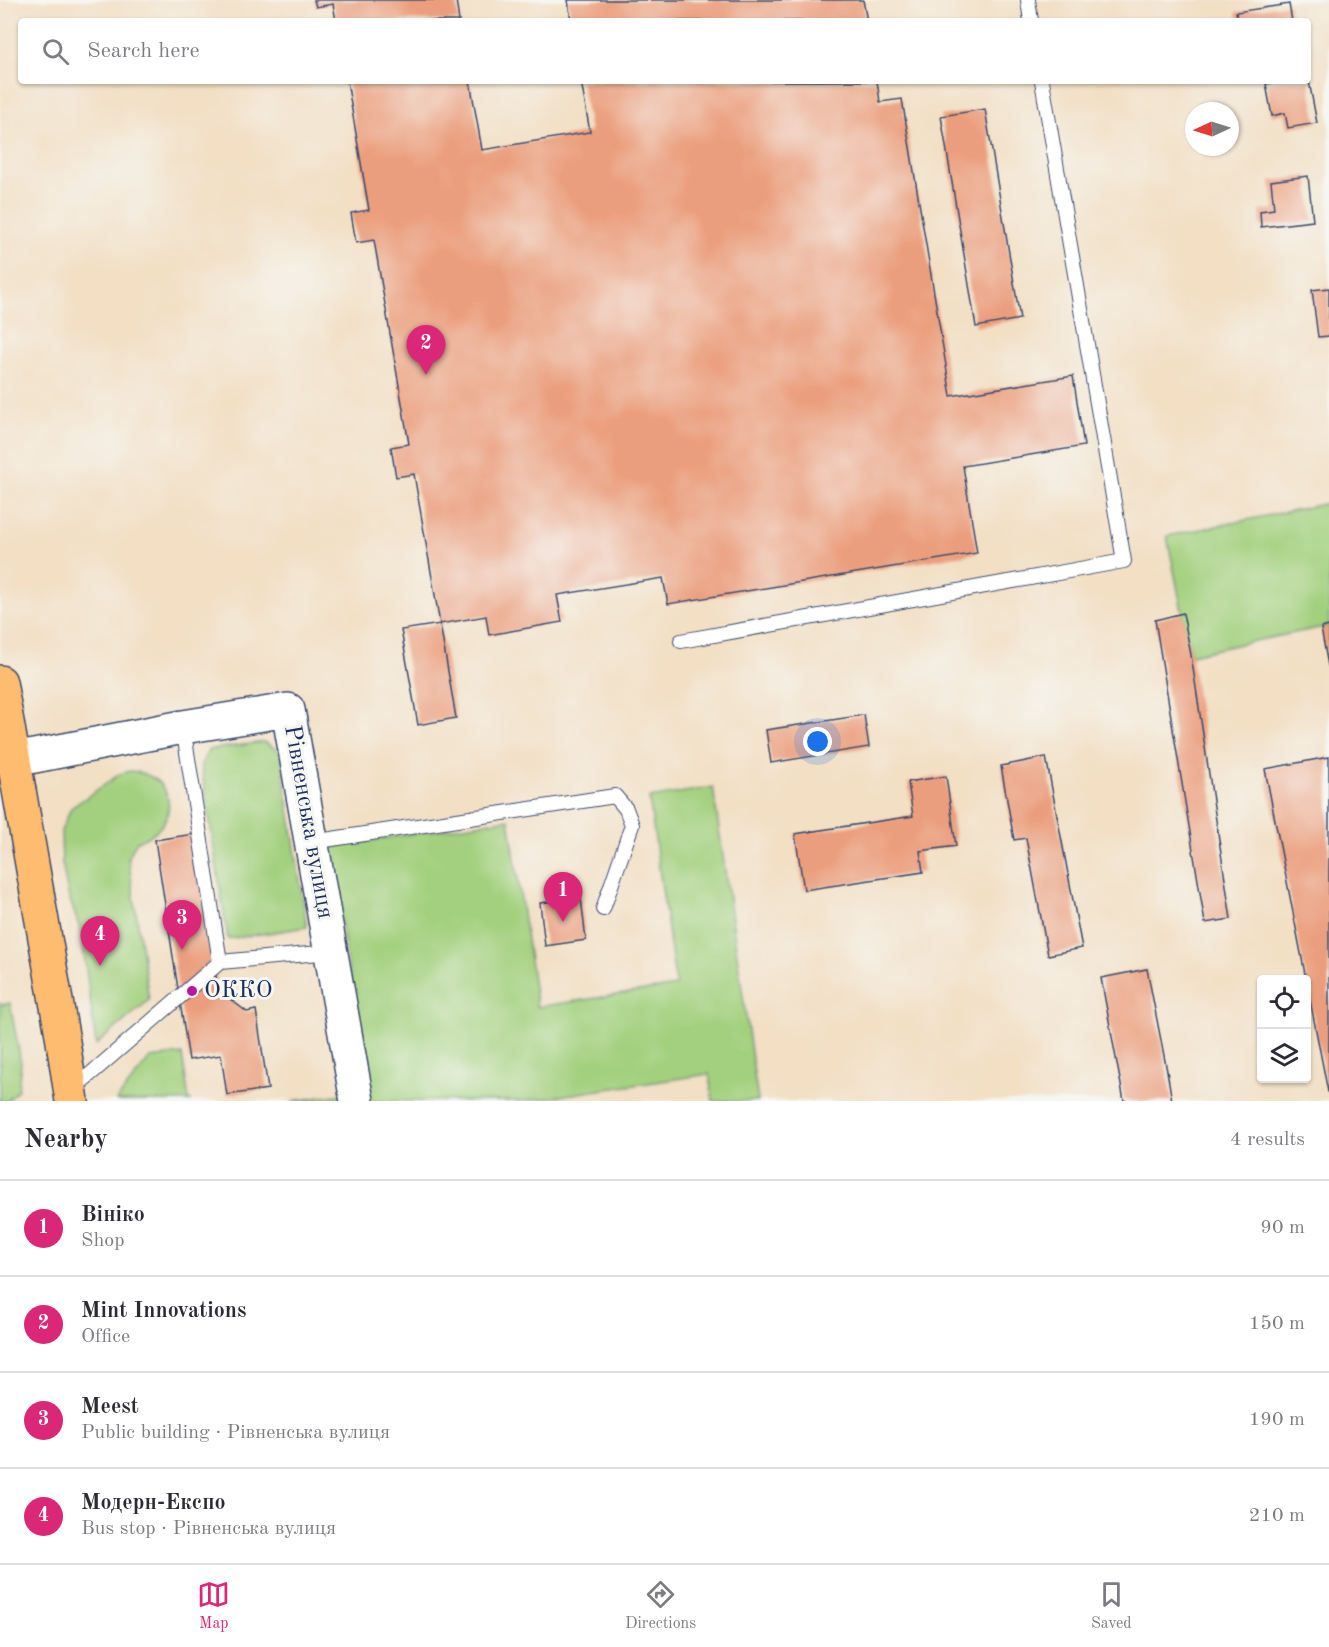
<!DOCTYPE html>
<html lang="en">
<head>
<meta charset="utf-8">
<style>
	body { margin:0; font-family:"Old Standard TT",serif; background:#f7f7f7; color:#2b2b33 }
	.controls { position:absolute; right:18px; bottom:18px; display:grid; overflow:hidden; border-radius:6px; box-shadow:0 2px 4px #0004 }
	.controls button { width:54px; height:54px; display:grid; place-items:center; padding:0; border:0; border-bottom:2px solid #e1e1e2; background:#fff; color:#2b2b33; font:30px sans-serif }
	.compass { position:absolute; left:1185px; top:102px; width:54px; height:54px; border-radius:50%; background:#fff; box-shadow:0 2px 4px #0004; rotate:266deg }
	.you { position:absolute; left:818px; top:742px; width:21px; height:21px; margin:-15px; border:4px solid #fff; border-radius:50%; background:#1a73e8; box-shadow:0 0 0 9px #1a73e833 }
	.badge { display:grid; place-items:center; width:39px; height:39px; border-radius:50%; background:#db2777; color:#fff; font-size:20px; font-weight:700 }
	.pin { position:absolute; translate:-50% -50px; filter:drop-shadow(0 2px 3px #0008) }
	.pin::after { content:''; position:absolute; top:32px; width:21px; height:18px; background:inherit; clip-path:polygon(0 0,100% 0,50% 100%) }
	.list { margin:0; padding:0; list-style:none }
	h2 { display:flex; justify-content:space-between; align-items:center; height:78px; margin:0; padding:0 24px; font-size:26px }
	h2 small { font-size:20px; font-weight:400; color:#7c7c81 }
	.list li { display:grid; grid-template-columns:39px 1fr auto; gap:18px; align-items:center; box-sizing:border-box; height:96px; padding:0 24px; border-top:2px solid #e1e1e2 }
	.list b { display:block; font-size:22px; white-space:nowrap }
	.list p { margin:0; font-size:20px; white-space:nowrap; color:#7c7c81 }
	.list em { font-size:20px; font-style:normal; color:#7c7c81 }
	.icon { flex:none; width:33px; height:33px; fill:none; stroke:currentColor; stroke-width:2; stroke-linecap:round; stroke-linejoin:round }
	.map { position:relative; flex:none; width:1329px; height:1101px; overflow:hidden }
	.search { position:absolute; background:#fff; box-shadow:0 2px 4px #0004; left:18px; right:18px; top:18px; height:66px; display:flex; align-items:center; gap:15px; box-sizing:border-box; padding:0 21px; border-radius:6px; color:#7c7c81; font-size:22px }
	.sheet { height:462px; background:#fff }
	nav { display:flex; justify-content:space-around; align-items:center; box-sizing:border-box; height:84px; border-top:2px solid #e1e1e2; background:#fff; font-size:16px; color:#7c7c81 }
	nav a { display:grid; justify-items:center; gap:3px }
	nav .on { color:#db2777 }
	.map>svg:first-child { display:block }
	.grass { fill:#a3d07e; stroke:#5f806e; stroke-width:1.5 }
	.building { fill:#eb9e7d }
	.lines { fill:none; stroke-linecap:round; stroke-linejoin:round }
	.service-casing { stroke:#3b496d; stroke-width:16 }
	.tertiary-casing { stroke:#3b496d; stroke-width:36 }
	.primary-casing { stroke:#3b496d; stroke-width:36 }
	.service { stroke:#fff; stroke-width:14 }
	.tertiary { stroke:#fff; stroke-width:33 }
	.primary { stroke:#fdbc70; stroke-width:33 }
	.poi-dot { fill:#b5179e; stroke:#f6f6f2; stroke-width:2 }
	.labels { text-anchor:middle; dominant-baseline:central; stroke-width:6; stroke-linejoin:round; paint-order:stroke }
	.street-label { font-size:24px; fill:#1b2f5e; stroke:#f6f6f2 }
	.poi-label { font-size:24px; fill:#1b2f5e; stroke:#f6f6f2; text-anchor:start }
</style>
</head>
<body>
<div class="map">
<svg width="1329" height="1101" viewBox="0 0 1329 1101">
	<rect width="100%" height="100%" fill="#f6f6f2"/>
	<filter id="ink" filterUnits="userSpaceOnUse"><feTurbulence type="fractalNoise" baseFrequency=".0167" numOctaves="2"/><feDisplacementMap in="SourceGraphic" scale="12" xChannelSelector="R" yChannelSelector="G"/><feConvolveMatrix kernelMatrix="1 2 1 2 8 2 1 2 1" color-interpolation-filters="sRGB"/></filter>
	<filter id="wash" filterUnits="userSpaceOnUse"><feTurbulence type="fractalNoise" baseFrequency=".008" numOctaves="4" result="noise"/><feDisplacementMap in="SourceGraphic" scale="24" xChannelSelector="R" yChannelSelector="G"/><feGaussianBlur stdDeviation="1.35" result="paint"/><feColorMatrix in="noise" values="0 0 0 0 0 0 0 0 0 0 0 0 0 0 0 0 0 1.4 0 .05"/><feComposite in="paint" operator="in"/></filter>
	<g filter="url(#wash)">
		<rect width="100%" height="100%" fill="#f2dfc4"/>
		<g class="grass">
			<path d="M1329,503V626L1240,644L1191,655L1167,536Z"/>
			<path d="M264,742L280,751L307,927L228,939L201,765L208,750Z"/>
			<path d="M130,771C177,774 183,828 137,841L128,857L149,1000L96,1045L81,932L68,894L62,863L61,831L71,808L120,774Z"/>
			<path d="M713,787L758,1101H713L709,1074L525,1101H371L328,847L509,819L537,1007L676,986L649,798Z"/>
			<path d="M0,1002L1,1005L10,1003L21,1063L18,1090L7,1101H0Z"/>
			<path d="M182,1054L189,1100L192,1101H116L150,1058Z"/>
			<path d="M343,1094L344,1101H292Z"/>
		</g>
		<g id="blocks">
			<g class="building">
				<path d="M314,0H456L459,21H336L333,4L316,7Z"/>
				<path d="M568,0H863L867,21H571Z"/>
				<path d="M1289,4L1292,21H1238L1236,12Z"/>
				<path d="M347,81H470L482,150L590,132L581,81H877L880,102L902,99L951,396L1073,376L1084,446L963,466L977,553L668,604L663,578L557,595L562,622L489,635L486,616L440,624L414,474L396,477L391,447L409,444L374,240L356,243L351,213L369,210Z"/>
				<path d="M1282,81H1309L1317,123L1288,128L1285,113L1272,116L1266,84Z"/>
				<path d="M985,109L1020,319L976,327L941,116Z"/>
				<path d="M1308,176L1313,221L1261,227L1260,211L1274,209L1271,181Z"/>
				<path d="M1329,288V336L1318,337L1312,290Z"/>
				<path d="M1183,613L1191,655L1231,919L1205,923L1155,620Z"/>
				<path d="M440,624L456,718L418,725L401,630Z"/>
				<path d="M1329,626V666H1328L1321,628Z"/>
				<path d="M864,715L869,747L771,763L766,730Z"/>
				<path d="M1046,757L1082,948L1048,955L1026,838L1014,840L1001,766Z"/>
				<path d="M1329,757V1092H1328L1265,769Z"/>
				<path d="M946,776L956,846L920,851L923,872L804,890L795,834L913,816L908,782Z"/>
				<path d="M194,834L218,990L247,1012L256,1010L268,1089L227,1095L221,1055L189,1060L155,840Z"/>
				<path d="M581,898L586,940L545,946L540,903Z"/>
				<path d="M1147,969L1167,1071L1172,1101H1124L1101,978Z"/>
			</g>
		</g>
	</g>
	<g filter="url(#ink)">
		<use href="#blocks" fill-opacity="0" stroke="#3b496d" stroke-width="1.5"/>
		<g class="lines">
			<defs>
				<g id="service">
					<path d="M1028,0L1031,21"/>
					<path d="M681,641L1124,561L1042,81"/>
					<path d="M312,842L615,796L626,809L632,825L603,909"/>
					<path d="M220,962L331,952"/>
					<path d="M72,1090L220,962L183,727"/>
				</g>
				<path id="tertiary" d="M14,760L183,727L288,710L357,1101"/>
				<path id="primary" d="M0,682L62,1035L72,1101"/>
			</defs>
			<use href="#service" class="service-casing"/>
			<use href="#tertiary" class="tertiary-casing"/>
			<use href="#primary" class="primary-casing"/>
			<use href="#service" class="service"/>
			<use href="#tertiary" class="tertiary"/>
			<use href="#primary" class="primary"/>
		</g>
	</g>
	<circle class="poi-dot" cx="192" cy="991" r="6"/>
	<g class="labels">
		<g class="street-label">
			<text transform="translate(308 822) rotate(80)">Рівненська вулиця</text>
		</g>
		<g class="poi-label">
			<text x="204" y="991">ОККО</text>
		</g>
	</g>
</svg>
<div class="controls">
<button><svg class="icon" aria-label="locate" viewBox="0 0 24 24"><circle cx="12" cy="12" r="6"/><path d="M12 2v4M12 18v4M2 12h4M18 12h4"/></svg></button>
<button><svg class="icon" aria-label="layers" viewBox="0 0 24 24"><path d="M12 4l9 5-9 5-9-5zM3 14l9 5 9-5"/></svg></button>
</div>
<svg class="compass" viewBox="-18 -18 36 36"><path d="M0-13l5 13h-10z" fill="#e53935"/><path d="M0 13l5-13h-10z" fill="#7c7c81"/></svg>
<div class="you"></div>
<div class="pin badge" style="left:563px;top:922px">1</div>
<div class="pin badge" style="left:426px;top:375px">2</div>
<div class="pin badge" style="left:182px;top:950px">3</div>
<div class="pin badge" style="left:100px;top:966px">4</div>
<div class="search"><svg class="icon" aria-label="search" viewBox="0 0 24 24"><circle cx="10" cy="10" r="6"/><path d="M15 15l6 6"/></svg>Search here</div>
</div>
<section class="sheet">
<h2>Nearby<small>4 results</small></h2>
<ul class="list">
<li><span class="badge">1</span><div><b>Вініко</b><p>Shop</p></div><em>90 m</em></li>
<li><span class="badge">2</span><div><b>Mint Innovations</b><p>Office</p></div><em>150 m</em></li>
<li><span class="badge">3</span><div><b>Meest</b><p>Public building · Рівненська вулиця</p></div><em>190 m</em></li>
<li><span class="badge">4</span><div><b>Модерн-Експо</b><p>Bus stop · Рівненська вулиця</p></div><em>210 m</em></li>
</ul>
</section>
<nav>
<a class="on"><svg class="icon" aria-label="map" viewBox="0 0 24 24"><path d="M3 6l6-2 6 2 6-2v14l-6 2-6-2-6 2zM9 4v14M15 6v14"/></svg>Map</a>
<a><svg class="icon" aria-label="directions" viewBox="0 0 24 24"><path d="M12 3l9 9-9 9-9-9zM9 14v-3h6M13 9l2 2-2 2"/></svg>Directions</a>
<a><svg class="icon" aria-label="saved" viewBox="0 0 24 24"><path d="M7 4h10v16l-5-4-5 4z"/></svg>Saved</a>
</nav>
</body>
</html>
